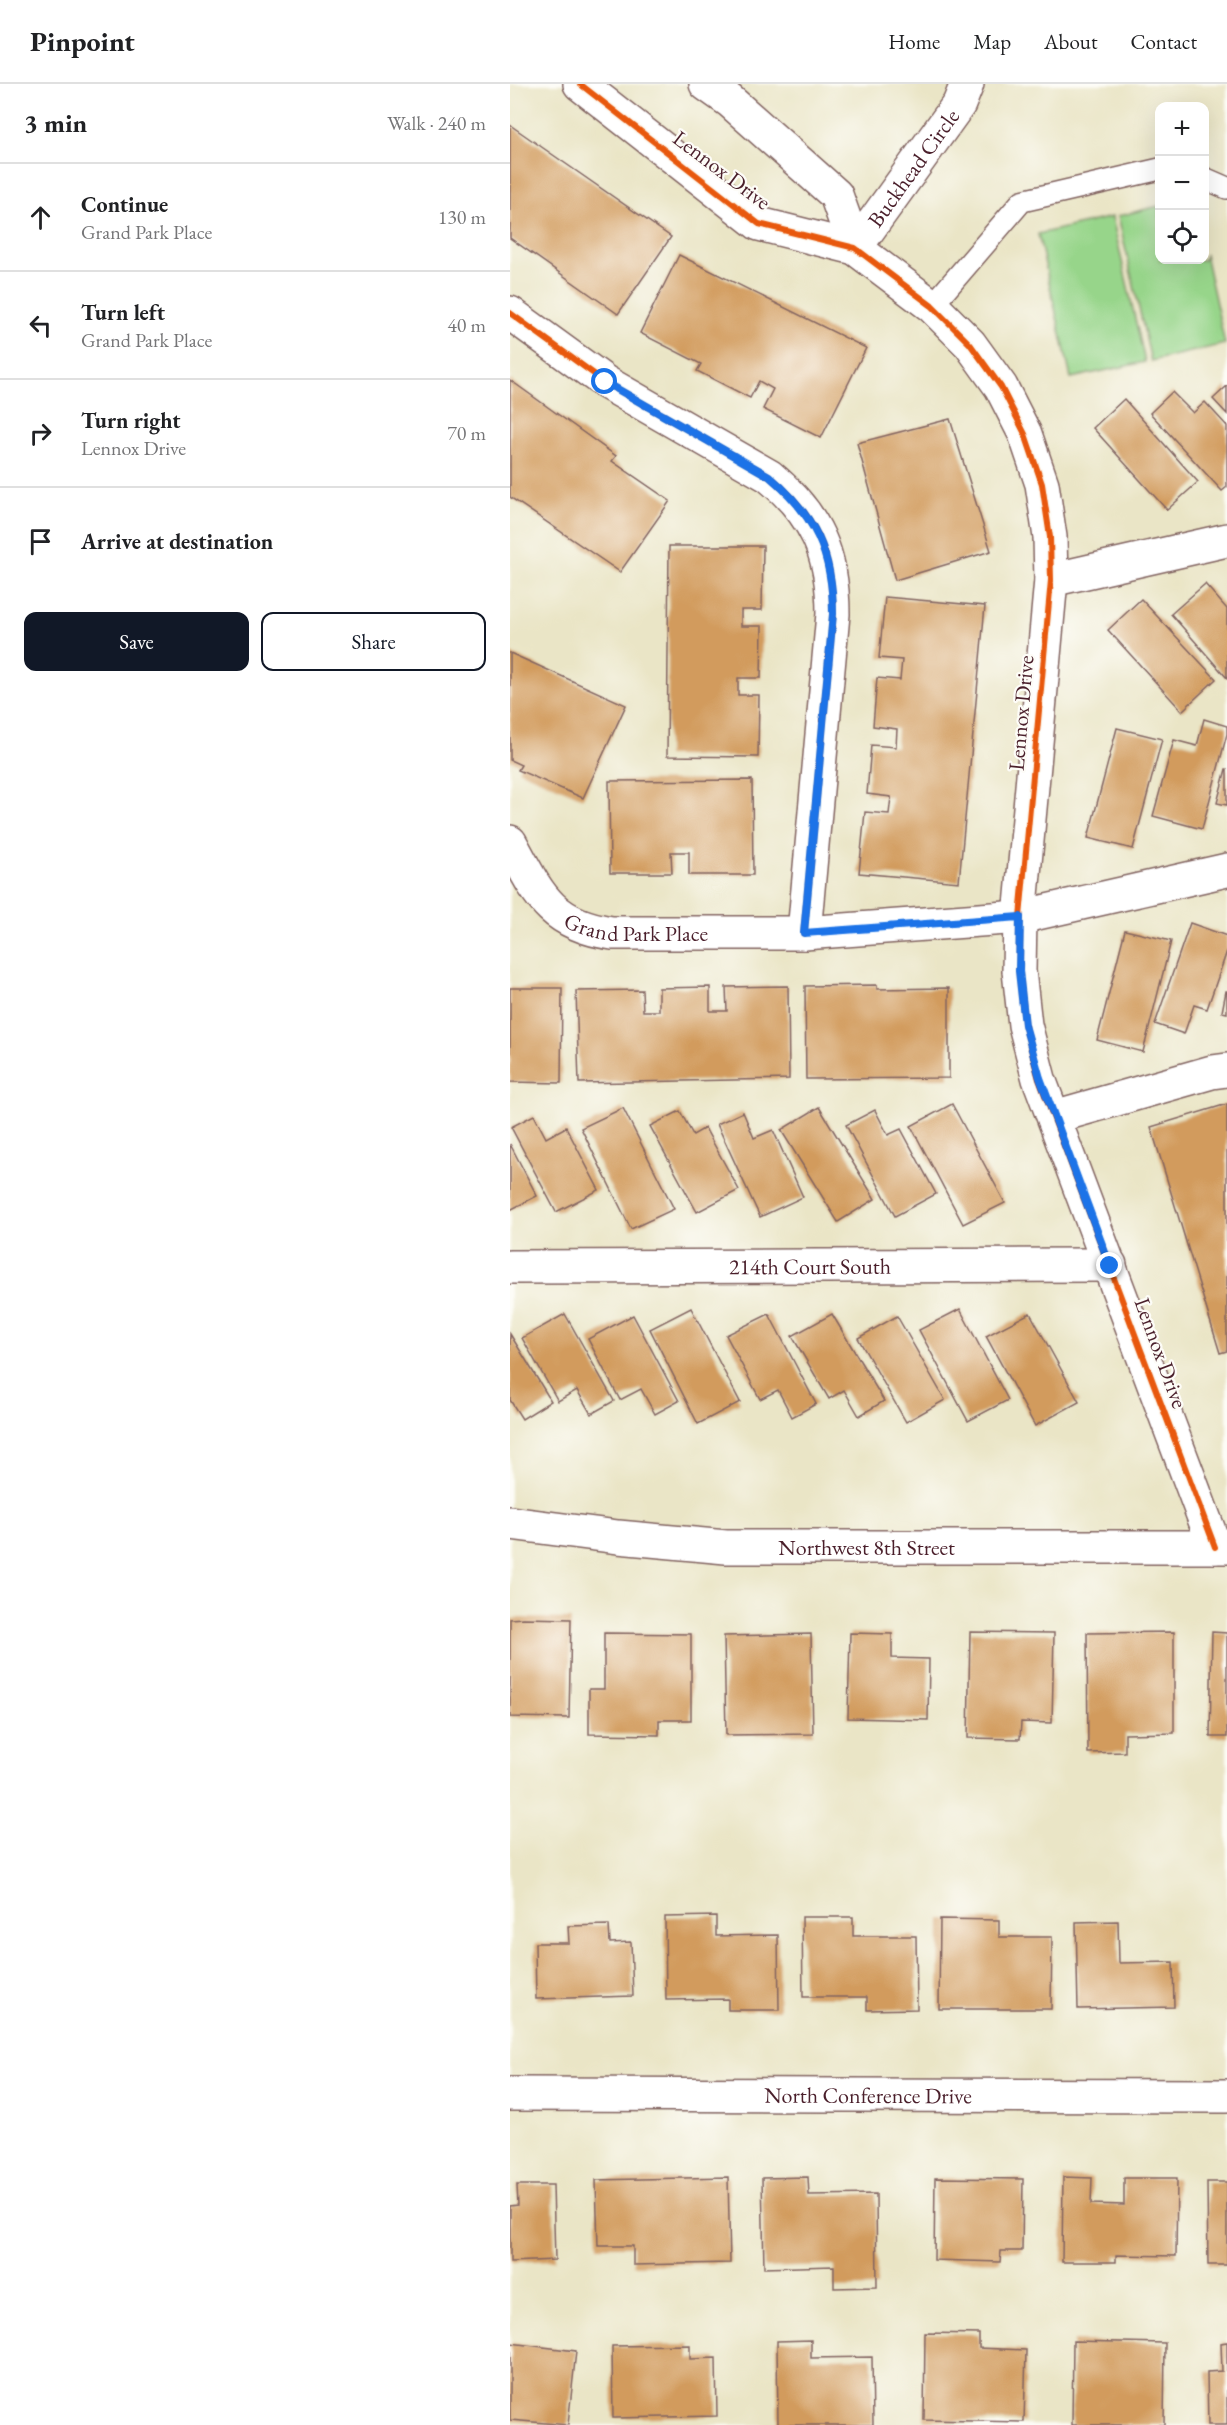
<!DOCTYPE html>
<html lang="en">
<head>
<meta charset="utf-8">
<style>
	body { margin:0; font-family:"EB Garamond",serif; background:#f2f2f2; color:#202124 }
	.controls { position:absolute; right:18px; top:18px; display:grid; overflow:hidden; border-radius:12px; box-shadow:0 6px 24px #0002 }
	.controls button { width:54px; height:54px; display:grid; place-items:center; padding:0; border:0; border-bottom:2px solid #e0e0e0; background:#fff; color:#202124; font:30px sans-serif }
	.stop { position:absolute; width:18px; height:18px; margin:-14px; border:4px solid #1a73e8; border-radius:50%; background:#fff }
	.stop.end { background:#1a73e8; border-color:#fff; box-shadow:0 2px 6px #0008 }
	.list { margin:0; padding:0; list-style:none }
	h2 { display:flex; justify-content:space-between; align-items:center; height:78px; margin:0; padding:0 24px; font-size:26px }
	h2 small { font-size:20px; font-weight:400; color:#757577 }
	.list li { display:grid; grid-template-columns:39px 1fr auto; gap:18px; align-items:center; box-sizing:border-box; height:108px; padding:0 24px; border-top:2px solid #e0e0e0 }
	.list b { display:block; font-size:22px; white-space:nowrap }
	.list p { margin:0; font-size:20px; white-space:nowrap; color:#757577 }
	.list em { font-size:20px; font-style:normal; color:#757577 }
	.actions { display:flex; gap:12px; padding:18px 24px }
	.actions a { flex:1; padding:14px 0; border:2px solid #111827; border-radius:12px; text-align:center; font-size:21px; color:#111827 }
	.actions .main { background:#111827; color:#fff }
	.icon { flex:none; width:33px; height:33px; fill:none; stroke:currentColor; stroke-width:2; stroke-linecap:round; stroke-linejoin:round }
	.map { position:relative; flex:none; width:717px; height:2341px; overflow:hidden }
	header { display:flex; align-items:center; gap:36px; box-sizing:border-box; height:84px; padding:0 30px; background:#fff; border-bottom:2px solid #e0e0e0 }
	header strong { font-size:28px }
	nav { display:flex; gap:33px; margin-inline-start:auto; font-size:21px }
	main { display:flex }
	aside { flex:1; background:#fff }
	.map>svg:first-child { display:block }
	.green { fill:#97d58a; stroke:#707a5a; stroke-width:1.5 }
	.building { fill:#d29b5d }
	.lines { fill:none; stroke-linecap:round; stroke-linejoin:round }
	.lane-casing { stroke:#826461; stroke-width:24 }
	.street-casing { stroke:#826461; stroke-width:36 }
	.lane { stroke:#fff; stroke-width:21 }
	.street { stroke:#fff; stroke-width:33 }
	.cycleway-casing { stroke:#fdfcf7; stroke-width:10 }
	.cycleway { stroke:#e8590c; stroke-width:6 }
	.route { stroke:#1a73e8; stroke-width:8 }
	.labels { text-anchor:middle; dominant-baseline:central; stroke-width:4.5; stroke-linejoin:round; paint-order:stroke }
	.street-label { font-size:22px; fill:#4a1f2b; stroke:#fdfcf7 }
</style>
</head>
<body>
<header>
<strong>Pinpoint</strong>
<nav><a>Home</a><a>Map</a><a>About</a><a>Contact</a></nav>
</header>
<main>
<aside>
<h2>3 min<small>Walk · 240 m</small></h2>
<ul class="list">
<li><svg class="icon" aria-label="ahead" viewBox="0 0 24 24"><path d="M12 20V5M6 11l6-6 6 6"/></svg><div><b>Continue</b><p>Grand Park Place</p></div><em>130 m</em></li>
<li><svg class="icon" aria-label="left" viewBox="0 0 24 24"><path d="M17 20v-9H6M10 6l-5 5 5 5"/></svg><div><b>Turn left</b><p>Grand Park Place</p></div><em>40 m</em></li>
<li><svg class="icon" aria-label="right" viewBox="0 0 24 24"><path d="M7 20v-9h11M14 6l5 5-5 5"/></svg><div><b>Turn right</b><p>Lennox Drive</p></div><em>70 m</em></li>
<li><svg class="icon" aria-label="arrive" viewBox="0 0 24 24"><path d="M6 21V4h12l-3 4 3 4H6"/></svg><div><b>Arrive at destination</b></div></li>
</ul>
<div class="actions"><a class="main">Save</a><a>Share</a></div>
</aside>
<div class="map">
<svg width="717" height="2341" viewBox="0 0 717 2341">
	<rect width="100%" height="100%" fill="#fdfcf7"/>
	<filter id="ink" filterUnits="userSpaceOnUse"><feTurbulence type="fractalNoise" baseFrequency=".0167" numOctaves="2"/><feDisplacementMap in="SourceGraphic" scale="12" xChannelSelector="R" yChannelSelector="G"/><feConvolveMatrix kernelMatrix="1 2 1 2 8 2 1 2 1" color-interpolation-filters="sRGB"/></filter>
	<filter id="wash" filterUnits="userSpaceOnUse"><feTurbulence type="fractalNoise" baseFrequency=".008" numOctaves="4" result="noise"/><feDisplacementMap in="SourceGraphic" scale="24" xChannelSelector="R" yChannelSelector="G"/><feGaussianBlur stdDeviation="1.35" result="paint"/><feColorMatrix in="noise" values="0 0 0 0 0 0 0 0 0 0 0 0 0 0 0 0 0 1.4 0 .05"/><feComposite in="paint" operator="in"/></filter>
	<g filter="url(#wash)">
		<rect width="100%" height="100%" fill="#eae5c6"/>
		<g class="green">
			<path d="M649,122L650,176H694L695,170L715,260L641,277L608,132Z"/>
			<path d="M602,133L635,278L561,294L528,150Z"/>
		</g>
		<g id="blocks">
			<g class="building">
				<path d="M0,41L161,153L108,230L0,154Z"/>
				<path d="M169,171L356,264L311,354L253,325L263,305L249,297L240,314L187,287L191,280L130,249Z"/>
				<path d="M0,296L106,372L102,377L160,417L110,488L0,413Z"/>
				<path d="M717,302V330L703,315Z"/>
				<path d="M662,308L683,329L695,318L717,342V403L712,407L640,329Z"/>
				<path d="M614,315L688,398L657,426L583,344Z"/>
				<path d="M440,335L481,467L385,496L347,359Z"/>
				<path d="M159,462H253L252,526H231V542H252L251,594H228V611H249L248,673L157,672Z"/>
				<path d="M695,500L717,525V594L661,530Z"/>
				<path d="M375,513L475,522L449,798L349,789L355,728L379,730L381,713L357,710L361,661L386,663L387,645L363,642L367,594L390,596L392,576L369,574Z"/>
				<path d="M631,515L706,595L672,627L598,546Z"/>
				<path d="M0,569L116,621L73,714L8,686L11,681L0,676Z"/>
				<path d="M694,635L717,642V650L692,745L643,732L664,656L687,662Z"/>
				<path d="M607,644L652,655L623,765L578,754Z"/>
				<path d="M716,685H717V721L707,719Z"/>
				<path d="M242,696L243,791H179V768H161L162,789H100L99,697Z"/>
				<path d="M680,839L717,852V867L697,925L684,921L674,950L645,940Z"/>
				<path d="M615,846L661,857L633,968L587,956Z"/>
				<path d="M367,901V905L439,904V994L296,995L295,902Z"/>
				<path d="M278,902L279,995L69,999L66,907L132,906L133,927H149V904L200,903V927H217L216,903Z"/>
				<path d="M0,904H52L51,999L0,998Z"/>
				<path d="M716,907H717V929L712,928Z"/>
				<path d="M442,1020L495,1119L453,1140L401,1042Z"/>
				<path d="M717,1020V1267L710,1269L641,1043Z"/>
				<path d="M309,1023L365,1115L328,1138L271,1046Z"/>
				<path d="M113,1024L164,1125L121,1145L71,1044Z"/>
				<path d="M365,1026L378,1051L391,1045L426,1110L385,1132L336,1041Z"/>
				<path d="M170,1027L183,1051L195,1044L229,1106L187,1128L140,1042Z"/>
				<path d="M233,1028L244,1054L263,1046L293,1113L250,1133L207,1040Z"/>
				<path d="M24,1031L36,1054L56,1043L89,1106L46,1128L1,1043Z"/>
				<path d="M0,1060L27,1112L0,1126Z"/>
				<path d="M181,1224L230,1318L188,1340L140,1245Z"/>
				<path d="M450,1225L498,1316L458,1337L409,1246Z"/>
				<path d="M520,1229L569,1318L525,1342L476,1252Z"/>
				<path d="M55,1230L104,1317L81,1330L67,1306L48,1317L12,1254Z"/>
				<path d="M259,1230L306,1320L282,1333L268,1306L250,1315L216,1251Z"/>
				<path d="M322,1230L374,1317L349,1332L334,1306L319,1315L282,1252Z"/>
				<path d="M123,1231L169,1317L145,1330L131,1305L110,1316L78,1255Z"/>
				<path d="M387,1232L435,1316L396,1338L348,1254Z"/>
				<path d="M0,1250L41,1317L12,1335L0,1316Z"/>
				<path d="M13,1534L61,1535L59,1634L0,1633V1535Z"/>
				<path d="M460,1548L544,1549L542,1639L511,1638L510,1655L458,1654Z"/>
				<path d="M664,1548V1649L615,1650V1668L578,1669L577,1549Z"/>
				<path d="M702,1548L717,1549V1653H700Z"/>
				<path d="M94,1549L181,1550V1636H149V1651L79,1650V1605H94Z"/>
				<path d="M340,1549L382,1550V1574L419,1575L418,1636L338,1634Z"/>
				<path d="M301,1550L303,1650L216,1651L214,1552Z"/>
				<path d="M206,1832V1852L268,1851L269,1926H218V1915L156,1916L155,1833Z"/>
				<path d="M292,1833H343V1852H406L407,1925L357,1926V1913H293Z"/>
				<path d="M430,1835L489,1836V1853H542L541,1925H429Z"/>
				<path d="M608,1837L609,1879L663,1878L664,1923L568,1925L566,1838Z"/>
				<path d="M99,1841L100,1859L121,1858L123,1912L26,1915L25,1859H59L58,1842Z"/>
				<path d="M218,2093L220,2179L123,2181V2162H88L86,2096Z"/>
				<path d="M298,2093L299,2111L366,2110L367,2203L324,2204V2182L254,2184L252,2094Z"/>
				<path d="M553,2093L582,2094L581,2120L614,2121V2094H667L666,2172L606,2171V2178H552Z"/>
				<path d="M425,2094L513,2095L512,2167H491L490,2178L424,2176Z"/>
				<path d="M697,2098H717V2181H698Z"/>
				<path d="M7,2101H43L45,2176L0,2178V2122L8,2121Z"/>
				<path d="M415,2249L469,2250V2264L516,2266L514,2338L414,2336Z"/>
				<path d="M301,2256V2274L362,2273L363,2341H268L267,2257Z"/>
				<path d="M563,2257L655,2259L654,2341H562Z"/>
				<path d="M717,2258V2341H698L697,2288L712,2287L711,2259Z"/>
				<path d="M0,2259L66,2267L58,2341L0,2336Z"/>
				<path d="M180,2261V2275L206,2274L207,2332L103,2334L102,2262Z"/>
			</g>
		</g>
	</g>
	<g filter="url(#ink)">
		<use href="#blocks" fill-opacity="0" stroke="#826461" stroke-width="1.5"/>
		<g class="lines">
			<defs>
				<g id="lane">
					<path d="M694,94L717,104"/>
					<path d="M422,222L512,117L650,85"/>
				</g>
				<g id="street">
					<path d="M70,0L249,140L345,164L422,222L460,260L491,303L515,350L532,400L540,453L541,496L510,833L509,887L515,941L529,995L705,1463"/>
					<path d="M196,0L220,17L326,111L345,164"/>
					<path id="s1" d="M345,164L449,20L457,0"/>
					<path d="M0,229L95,298L259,392C306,431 323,470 323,530L294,849"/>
					<path d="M541,496L717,456"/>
					<path id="s2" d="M0,758C28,809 39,840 102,849H294L510,833L717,786"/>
					<path d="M544,1033L702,988L717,986"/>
					<path id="s3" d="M0,1183L600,1181"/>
					<path id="s4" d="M0,1439L108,1453L216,1463H717"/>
					<path id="s5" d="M0,2010L717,2012"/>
				</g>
			</defs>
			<use href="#lane" class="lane-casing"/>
			<use href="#street" class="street-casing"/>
			<use href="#lane" class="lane"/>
			<use href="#street" class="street"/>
			<defs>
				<g id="cycleway">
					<path d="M70,0L249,140L345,164L422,222L460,260L491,303L515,350L532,400L540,453L541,496L510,833L509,887L515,941L529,995L705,1463"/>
					<path d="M0,229L95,298L259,392C306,431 323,470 323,530L294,849"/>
				</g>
			</defs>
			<use href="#cycleway" class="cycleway-casing"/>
			<use href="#cycleway" class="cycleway"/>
		</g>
	</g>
	<g class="lines" filter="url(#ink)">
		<path class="route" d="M95,298L259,392C305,431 323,470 323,530L294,849L510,833L509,887L515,941L530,994L600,1182"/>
	</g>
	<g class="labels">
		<g class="street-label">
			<text stroke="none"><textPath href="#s1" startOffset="99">Buckhead Circle</textPath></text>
			<text transform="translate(212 86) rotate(37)">Lennox Drive</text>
			<text transform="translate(511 629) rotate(-85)">Lennox Drive</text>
			<text stroke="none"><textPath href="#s2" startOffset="168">Grand Park Place</textPath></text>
			<text stroke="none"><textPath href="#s3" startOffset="300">214th Court South</textPath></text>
			<text transform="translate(651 1269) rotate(70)">Lennox Drive</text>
			<text stroke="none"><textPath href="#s4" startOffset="358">Northwest 8th Street</textPath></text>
			<text stroke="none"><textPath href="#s5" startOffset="358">North Conference Drive</textPath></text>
		</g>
	</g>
</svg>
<div class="controls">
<button>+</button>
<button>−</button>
<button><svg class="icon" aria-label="locate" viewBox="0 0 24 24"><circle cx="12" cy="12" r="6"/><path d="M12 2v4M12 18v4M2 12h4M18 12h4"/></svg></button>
</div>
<div class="stop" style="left:95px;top:298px"></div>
<div class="stop end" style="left:600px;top:1182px"></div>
</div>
</main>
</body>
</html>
